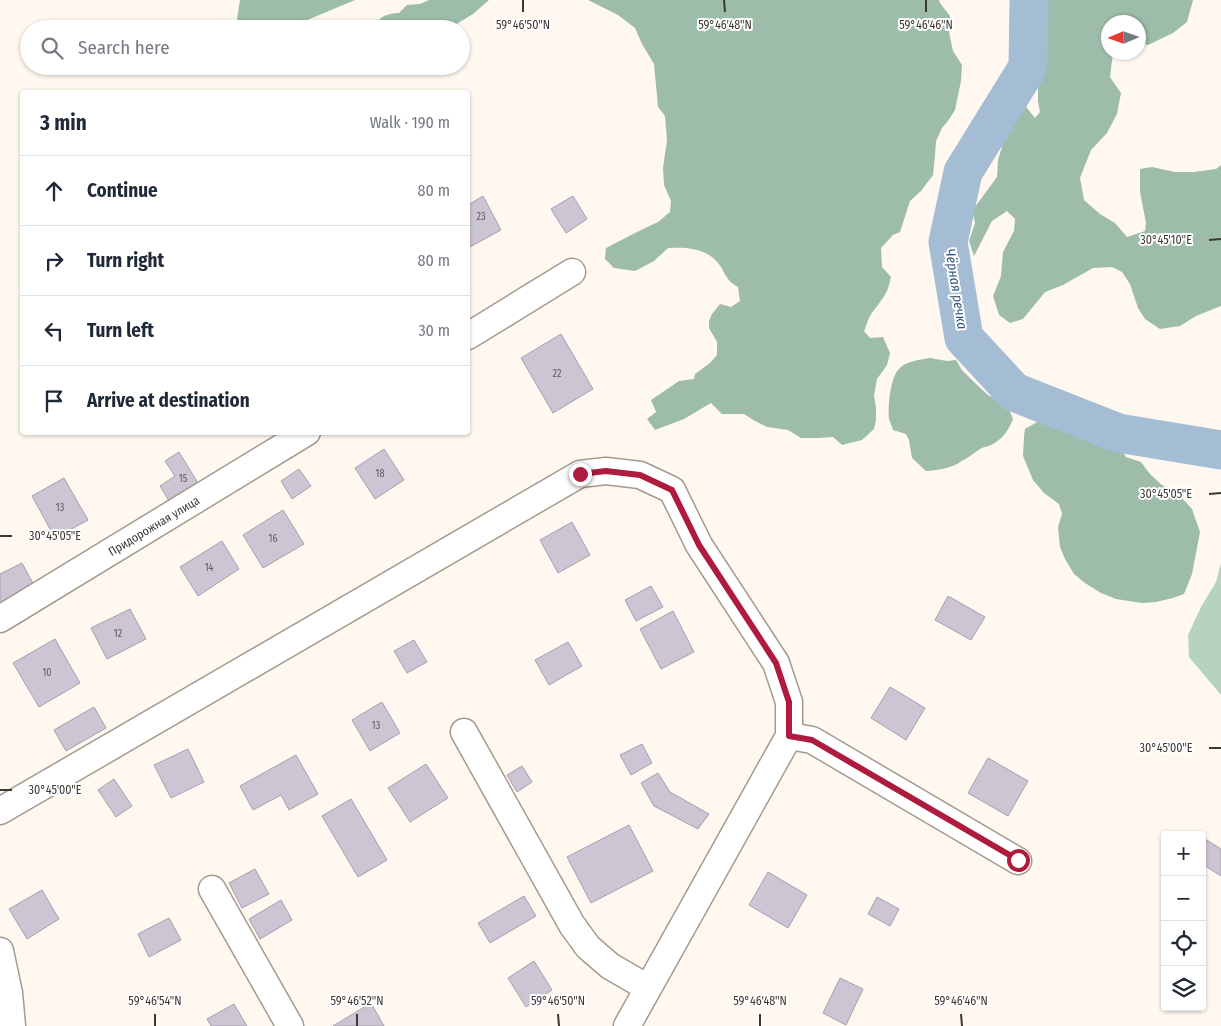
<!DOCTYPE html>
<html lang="en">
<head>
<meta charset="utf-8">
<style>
	body { margin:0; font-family:"Fira Sans Condensed",sans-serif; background:#f6f6f7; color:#1f2937 }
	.controls { position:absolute; right:15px; bottom:15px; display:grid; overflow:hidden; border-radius:5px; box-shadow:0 1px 4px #0004 }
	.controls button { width:45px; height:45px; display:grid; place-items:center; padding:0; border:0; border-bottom:1px solid #e0e1e3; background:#fff; color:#1f2937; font:25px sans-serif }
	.compass { position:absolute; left:1101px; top:15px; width:45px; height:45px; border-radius:50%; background:#fff; box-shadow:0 1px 4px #0004; rotate:268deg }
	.stop { position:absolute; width:15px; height:15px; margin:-11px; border:4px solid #af1b3e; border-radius:50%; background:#fff }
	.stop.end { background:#af1b3e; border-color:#fff; box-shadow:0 1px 5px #0008 }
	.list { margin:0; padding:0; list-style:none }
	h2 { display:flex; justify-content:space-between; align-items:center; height:65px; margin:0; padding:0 20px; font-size:21px }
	h2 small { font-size:16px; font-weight:400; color:#747a83 }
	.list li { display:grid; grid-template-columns:32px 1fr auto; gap:15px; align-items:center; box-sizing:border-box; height:70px; padding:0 20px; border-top:1px solid #e0e1e3 }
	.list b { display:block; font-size:19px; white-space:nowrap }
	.list em { font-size:16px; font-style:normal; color:#747a83 }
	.icon { flex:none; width:28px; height:28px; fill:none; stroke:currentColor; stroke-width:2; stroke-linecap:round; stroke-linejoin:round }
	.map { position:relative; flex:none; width:1221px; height:1026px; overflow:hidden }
	.search { position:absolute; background:#fff; box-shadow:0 1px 4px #0004; left:20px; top:20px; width:450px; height:55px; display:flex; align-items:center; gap:12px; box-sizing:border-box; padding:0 18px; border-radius:28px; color:#747a83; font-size:19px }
	.panel { position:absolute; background:#fff; box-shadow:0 1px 4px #0004; left:20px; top:90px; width:450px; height:345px; border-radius:5px }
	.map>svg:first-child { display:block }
	.green { fill:#b5d3c0 }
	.forest { fill:#9dbca9 }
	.water { fill:#a4bdd4 }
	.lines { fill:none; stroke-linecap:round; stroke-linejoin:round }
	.river { stroke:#a4bdd4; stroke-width:39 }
	.building { fill:#ccc5d3; stroke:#a79fad }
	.minor-casing { stroke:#a49b8e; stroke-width:29 }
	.minor { stroke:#fff; stroke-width:26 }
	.route { stroke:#af1b3e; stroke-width:6 }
	.ticks { fill:none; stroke:#3c3833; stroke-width:2 }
	.labels { text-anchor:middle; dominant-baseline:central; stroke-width:4; stroke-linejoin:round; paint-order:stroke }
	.number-label { font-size:10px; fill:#605b5b }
	.street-label { font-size:12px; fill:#3c3833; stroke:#fff }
	.water-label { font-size:14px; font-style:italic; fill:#31597c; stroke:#fff }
	.ticks-label { font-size:12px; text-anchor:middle; fill:#3c3833; stroke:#fff; stroke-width:4; stroke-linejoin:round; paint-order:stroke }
</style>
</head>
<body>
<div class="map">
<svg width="1221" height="1026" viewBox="0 0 1221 1026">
	<rect width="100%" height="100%" fill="#fff8f0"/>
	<path class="green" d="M1221,563V695L1189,657L1188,635L1201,607L1216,582Z"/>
	<g class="forest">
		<path d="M240,0H355L305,21L295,29H243L237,19Z"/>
		<path d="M429,0H489L473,14L448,29H369C375,27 375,25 379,20C383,15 392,13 399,13L407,5L420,4Z"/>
		<path d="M588,0H939L940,3L950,16L949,32L953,51L962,65L961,81L955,110L948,121L942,128L936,141L935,156L933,175L921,191L910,201L900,232L893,235L881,248L882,267L891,277C887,297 880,301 870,316C867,321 866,327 864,331L870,338L883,337L890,353L887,365L877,379L874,395L876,408V420L874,429L862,440L842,445L833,437L819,438H801L788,430L767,427L755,421L744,414H722L711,403L684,419L655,430L647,419L656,412L651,400L679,381L694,379L695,374L710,363L717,355V342L709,328V321L712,314L720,304L731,307L740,301L738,287C725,280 726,273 718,263C706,248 686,247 668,248L654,261L635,271L614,268L605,259L606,248L639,231L658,222L670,212L671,201L664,185L663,168L667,140L665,116L658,107L654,64L642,44L635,28L618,15Z"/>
		<path d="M1036,0H1193L1187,22L1173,33L1148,45L1139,42L1138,22H1108V52L1113,53L1110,77L1121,93L1117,114L1107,133L1091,150L1080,178L1084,200L1100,214L1115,223L1127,237L1145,231L1146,223L1140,192V169L1152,167L1175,172H1194L1216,169L1221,165V306L1196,316L1180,326L1160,329L1145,319L1138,308L1130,284L1122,272L1112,267L1093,268L1063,285L1045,292L1023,319L1010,323L999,315L993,296L1001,276L1003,252L1014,231L1015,219L1007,211L992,221L974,256L969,241L975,223L972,211L997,177L998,160L1007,130L1013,114L1024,102L1027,108L1035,118L1040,112L1038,102V88L1042,60L1040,44L1035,30Z"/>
		<path d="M930,358L947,361L956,360L962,370L975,383L988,395L1007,405L1013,419C1008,431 1003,439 991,445C987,447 983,447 980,449C960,463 951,470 926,471L912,458L909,440L906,434L893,430C892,426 890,422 889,419C888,406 890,380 898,370C905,361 919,360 930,358Z"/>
		<path d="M1050,421L1066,423L1080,430H1097L1113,438L1126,457L1141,462L1150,474L1162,485L1181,497L1192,509L1200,532L1192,574L1184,594L1173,598L1156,602L1142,603L1116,599L1101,593L1085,583L1074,574L1065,559L1060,547L1058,527L1062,514L1059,504L1044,493L1033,480L1023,456L1024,437L1025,429L1037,422Z"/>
	</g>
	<path class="water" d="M1118,433L1221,436V454Z"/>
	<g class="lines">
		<path class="river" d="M1029,0L1028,67L963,172L948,242L964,338L1014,392L1118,433L1221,450"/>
	</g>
	<g class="building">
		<path d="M483,196L501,230L468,248V205Z"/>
		<path d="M573,196L587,219L566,233L551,209Z"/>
		<path d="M561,334L593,389L553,413L521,358Z"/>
		<path d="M384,449L404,480L375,499L355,468Z"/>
		<path d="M179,452L198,483L169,501L160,486L175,476L165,461Z"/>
		<path d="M299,469L311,486L292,499L281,481Z"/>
		<path d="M64,478L88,520L55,538L32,496Z"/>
		<path d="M283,510L304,544L263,568L243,535Z"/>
		<path d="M572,522L590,555L558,573L540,540Z"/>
		<path d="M222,541L239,569L198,596L180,567Z"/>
		<path d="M22,563L35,587L0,605V574Z"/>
		<path d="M651,586L663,607L636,621L625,600Z"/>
		<path d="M948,596L985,617L971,640L935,620Z"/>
		<path d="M130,609L146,639L107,659L91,628Z"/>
		<path d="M673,611L694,652L661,669L640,629Z"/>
		<path d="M55,639L80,683L39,707L13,663Z"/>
		<path d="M414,640L427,662L407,673L394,651Z"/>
		<path d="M568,642L582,666L549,685L535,660Z"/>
		<path d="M890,687L925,708L906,740L871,718Z"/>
		<path d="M382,702L400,733L370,751L352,720Z"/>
		<path d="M94,707L106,728L66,751L54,730Z"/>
		<path d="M642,744L652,763L631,775L620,755Z"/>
		<path d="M188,749L204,782L171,798L154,765Z"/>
		<path d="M296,755L318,794L289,810L281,795L253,810L240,786Z"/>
		<path d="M988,758L1028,781L1008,816L968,793Z"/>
		<path d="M426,764L448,798L410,822L388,788Z"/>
		<path d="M522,766L532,782L517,792L507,775Z"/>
		<path d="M658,773L670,792L709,814L698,829L654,806L641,783Z"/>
		<path d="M114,779L132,806L116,817L98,790Z"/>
		<path d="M351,799L387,860L358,877L322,816Z"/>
		<path d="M629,825L653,871L591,903L567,857Z"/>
		<path d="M1205,839L1221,849V876L1202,864V844Z"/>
		<path d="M255,869L269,894L242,908L229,883Z"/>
		<path d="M768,872L807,895L788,928L749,905Z"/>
		<path d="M42,890L59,919L27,939L9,909Z"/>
		<path d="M524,896L536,916L490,943L478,923Z"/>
		<path d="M877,897L899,909L890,926L868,914Z"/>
		<path d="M281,900L292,920L260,939L249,919Z"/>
		<path d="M169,918L181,940L149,957L138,934Z"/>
		<path d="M534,961L552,990L526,1007L508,978Z"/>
		<path d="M840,978L863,989L846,1025L823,1013Z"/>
		<path d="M371,1003L384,1026H333Z"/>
		<path d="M234,1004L247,1026H211L207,1019Z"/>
	</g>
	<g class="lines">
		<defs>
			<g id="minor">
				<path d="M468,336L572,272"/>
				<path d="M0,619L307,432"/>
				<path d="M464,732L572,925L588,947L610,966L648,988"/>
				<path d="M789,736L812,740L1018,861"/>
				<path d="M0,811L580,474L606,471L640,475L672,490L699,545L776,663L789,702V736L627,1026"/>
				<path d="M212,889L290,1026"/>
				<path d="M0,951L9,993L12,1026"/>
			</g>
		</defs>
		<use href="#minor" class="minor-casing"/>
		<use href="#minor" class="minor"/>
	</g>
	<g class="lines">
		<path class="route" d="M580,474L606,471L640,475L672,490L699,545L776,663L789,702V736L812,740L1018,860"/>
	</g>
	<path class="ticks" d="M523,0V12M724,0L725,12M926,0V12M1209,240L1221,239M1209,494L1221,493M0,536H12M1209,748H1221M0,790H12M155,1014V1026M357,1014V1026M558,1014L559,1026M760,1014V1026M961,1014L962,1026"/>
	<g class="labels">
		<g class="number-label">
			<text x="481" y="217">23</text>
			<text x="557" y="374">22</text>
			<text x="380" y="474">18</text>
			<text x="183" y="479">15</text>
			<text x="60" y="508">13</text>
			<text x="273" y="539">16</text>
			<text x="209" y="568">14</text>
			<text x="118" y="634">12</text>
			<text x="47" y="673">10</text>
			<text x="376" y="726">13</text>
		</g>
		<g class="street-label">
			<text transform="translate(154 526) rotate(-31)">Придорожная улица</text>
		</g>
		<g class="water-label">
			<text transform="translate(956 289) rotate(81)">Чёрная речка</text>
		</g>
	</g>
	<g class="ticks-label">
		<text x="523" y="29">59°46'50"N</text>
		<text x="725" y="29">59°46'48"N</text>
		<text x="926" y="29">59°46'46"N</text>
		<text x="1166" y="244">30°45'10"E</text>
		<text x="1166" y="498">30°45'05"E</text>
		<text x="55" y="540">30°45'05"E</text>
		<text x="1166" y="752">30°45'00"E</text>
		<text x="55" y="794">30°45'00"E</text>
		<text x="155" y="1005">59°46'54"N</text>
		<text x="357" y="1005">59°46'52"N</text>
		<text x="558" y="1005">59°46'50"N</text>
		<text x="760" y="1005">59°46'48"N</text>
		<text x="961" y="1005">59°46'46"N</text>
	</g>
</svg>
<div class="controls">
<button>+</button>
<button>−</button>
<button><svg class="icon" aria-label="locate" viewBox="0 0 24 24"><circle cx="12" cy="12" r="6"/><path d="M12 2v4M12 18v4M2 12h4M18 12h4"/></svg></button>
<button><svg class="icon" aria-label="layers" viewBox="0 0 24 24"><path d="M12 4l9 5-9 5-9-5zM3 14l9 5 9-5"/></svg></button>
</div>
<svg class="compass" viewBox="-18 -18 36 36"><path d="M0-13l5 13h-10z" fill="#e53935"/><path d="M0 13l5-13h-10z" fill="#747a83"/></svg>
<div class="stop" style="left:1018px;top:860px"></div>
<div class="stop end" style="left:580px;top:474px"></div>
<div class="search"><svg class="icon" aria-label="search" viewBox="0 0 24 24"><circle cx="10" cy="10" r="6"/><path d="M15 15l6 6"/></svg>Search here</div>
<section class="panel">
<h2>3 min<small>Walk · 190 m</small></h2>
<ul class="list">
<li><svg class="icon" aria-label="ahead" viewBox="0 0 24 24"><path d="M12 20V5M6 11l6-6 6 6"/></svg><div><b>Continue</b></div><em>80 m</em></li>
<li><svg class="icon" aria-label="right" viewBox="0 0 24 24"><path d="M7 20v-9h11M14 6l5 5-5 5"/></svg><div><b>Turn right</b></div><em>80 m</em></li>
<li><svg class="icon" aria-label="left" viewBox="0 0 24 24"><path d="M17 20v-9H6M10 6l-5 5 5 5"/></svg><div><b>Turn left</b></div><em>30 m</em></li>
<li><svg class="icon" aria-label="arrive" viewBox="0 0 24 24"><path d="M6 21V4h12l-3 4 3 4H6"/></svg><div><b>Arrive at destination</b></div></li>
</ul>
</section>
</div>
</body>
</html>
